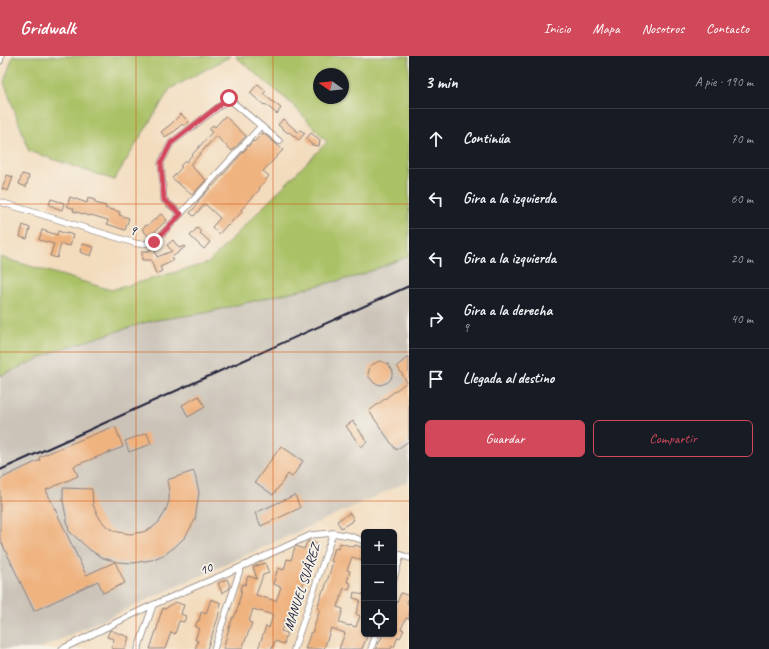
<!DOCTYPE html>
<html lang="es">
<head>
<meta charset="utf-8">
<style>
	body { margin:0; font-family:Caveat,sans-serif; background:#242831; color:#f1f3f6 }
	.controls { position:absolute; right:12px; bottom:12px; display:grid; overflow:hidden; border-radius:6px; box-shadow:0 1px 3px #0004 }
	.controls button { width:36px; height:36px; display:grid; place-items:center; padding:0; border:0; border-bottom:1px solid #363941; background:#171b24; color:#f1f3f6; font:20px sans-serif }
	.compass { position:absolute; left:313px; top:12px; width:36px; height:36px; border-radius:50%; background:#171b24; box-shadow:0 1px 3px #0004; rotate:284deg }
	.stop { position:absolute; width:12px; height:12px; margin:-9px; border:3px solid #d1495b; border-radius:50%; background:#fff }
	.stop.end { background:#d1495b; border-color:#fff; box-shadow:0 1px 4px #0008 }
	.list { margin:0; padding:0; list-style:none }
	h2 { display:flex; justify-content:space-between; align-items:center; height:52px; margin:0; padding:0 16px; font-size:17px }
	h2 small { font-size:13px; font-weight:400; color:#9ea1a6 }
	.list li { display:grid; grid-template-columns:26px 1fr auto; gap:12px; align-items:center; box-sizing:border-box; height:60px; padding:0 16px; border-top:1px solid #363941 }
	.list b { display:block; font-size:15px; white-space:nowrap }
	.list p { margin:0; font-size:13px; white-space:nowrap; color:#9ea1a6 }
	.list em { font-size:13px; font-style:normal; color:#9ea1a6 }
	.actions { display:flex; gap:8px; padding:12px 16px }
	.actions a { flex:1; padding:9px 0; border:1px solid #d1495b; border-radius:6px; text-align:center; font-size:14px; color:#d1495b }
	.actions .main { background:#d1495b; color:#fff }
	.icon { flex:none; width:22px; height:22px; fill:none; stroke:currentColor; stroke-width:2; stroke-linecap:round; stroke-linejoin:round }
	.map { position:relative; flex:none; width:409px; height:593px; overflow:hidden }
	header { display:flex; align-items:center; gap:24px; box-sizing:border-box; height:56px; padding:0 20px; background:#d1495b; color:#fff }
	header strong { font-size:19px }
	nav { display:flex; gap:22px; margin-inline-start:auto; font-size:14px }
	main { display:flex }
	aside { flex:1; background:#171b24 }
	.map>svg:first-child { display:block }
	.industrial { fill:#cbc3b8 }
	.green { fill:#aac165; stroke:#667250; fill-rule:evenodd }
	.building { fill:#efb380 }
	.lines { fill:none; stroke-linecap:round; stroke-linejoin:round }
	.minor-casing { stroke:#8a7f7c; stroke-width:7 }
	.minor { stroke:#fff; stroke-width:5.5 }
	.rail { stroke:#22223b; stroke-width:2 }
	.route { stroke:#d1495b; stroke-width:5 }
	.grid { fill:none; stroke:#d45411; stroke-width:1; stroke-opacity:0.55 }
	.labels { text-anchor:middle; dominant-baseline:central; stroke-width:3.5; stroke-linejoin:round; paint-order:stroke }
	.street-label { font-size:14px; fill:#22223b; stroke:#f7f3e8 }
</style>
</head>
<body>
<header>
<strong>Gridwalk</strong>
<nav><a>Inicio</a><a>Mapa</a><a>Nosotros</a><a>Contacto</a></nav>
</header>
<main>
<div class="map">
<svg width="409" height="593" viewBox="0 0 409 593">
	<rect width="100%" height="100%" fill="#f7f3e8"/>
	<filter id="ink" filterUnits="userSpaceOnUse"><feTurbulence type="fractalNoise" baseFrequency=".025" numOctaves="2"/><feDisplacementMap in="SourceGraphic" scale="8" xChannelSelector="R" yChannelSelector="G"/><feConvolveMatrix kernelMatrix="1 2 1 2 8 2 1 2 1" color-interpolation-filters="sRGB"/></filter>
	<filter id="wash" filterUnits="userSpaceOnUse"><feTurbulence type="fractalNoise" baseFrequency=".012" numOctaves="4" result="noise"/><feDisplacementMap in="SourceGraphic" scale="16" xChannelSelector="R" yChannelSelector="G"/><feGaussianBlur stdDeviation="0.9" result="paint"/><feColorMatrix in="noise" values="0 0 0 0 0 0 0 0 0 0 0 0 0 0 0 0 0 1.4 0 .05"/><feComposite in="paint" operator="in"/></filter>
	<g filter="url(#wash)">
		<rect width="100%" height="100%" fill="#f3dcbd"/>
		<path class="industrial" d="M409,200V425L39,593H0V320L58,294L150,265L204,257L358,220Z"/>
		<g class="green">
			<path d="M13,0H231L170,33L114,124L29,95L4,26Z"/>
			<path d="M235,0H409V200L358,220L204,257L150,265L58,294L0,320V201L111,234L208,207L327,86L293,49ZM319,18H343V42H319Z"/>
		</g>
		<g id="blocks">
			<g class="building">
				<path d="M258,28L266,35L263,38L281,52L277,58L265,48L264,49L250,37Z"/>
				<path d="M181,58L189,66L184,70L182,68L174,76H173L165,81L161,76L171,68Z"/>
				<path d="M225,60L246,80L232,95L216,80L190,109L206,124L192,139L172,122L182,111L180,110L185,105L186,106L212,76L209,74L213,69L215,71Z"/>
				<path d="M283,63L298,76L300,74L305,77L299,84L289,76L288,77L278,69Z"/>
				<path d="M263,77L283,94L263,115L269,120L259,132L260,133L241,154L242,156L236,162H235L228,170L227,169L219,178L212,171L220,162L205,148L194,160L190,157L199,146L198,145L212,130H213L253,85L254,86Z"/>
				<path d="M311,77L320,84L319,90L312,89L306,83Z"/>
				<path d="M22,118L29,120L26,131L19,128Z"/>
				<path d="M7,119L13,121L8,135L2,133Z"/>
				<path d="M70,141L87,147L88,142L95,144V147L106,150L105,152L120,156L119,159L129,162L125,174L107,168L108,164L91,159L90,160L73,155L74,153L67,150Z"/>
				<path d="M51,143L64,147L62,154L49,149Z"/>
				<path d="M161,158L167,164L149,181L142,173L146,169L147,170Z"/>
				<path d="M23,169L30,172L27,183L20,181Z"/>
				<path d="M197,172L201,176L200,177L210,186L204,193L190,180Z"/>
				<path d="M42,174L57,179L58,175L67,178V177L73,179L70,190L61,188L57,202L50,200L54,188L39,184Z"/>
				<path d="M173,184L179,192L184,190L185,191L171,202L173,205L160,211L162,215L156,218L151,204H142V195H149V194L154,192L157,201L172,195L167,189Z"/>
				<path d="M82,188L94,191L91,200L80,196Z"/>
				<path d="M409,300V385L396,394L369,355L407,326L397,310Z"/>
				<path d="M381,305L388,308L393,315L391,323L388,326L381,329L374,327L369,321L368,318L370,310L377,306Z"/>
				<path d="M199,340L205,351L188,361L182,349Z"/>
				<path d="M353,365L367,386L361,391L346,370Z"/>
				<path d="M115,370L123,391L74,410L78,420L46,434L86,519L115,506L125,527L103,537L98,525L34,555L0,483V423L40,404L39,401L65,390Z"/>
				<path d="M147,377L151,388L129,396L125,385Z"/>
				<path d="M281,390L303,405L292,421L288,418L273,439L255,426Z"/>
				<path d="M194,415L199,436L195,464L185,481L176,490L164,499L151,504L133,507L118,506L103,502L90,494L69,475L63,445V432L92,433L93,449L100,463L107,471L118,476L130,478L143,476L152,472L159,466L165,456L169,445V435L167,424Z"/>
				<path d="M295,439L300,452L261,470L255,457Z"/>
				<path d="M350,457L354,464L341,472L337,465Z"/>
				<path d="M309,485L317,487L296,550L297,551L295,556L291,555L289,562L286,561L281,575L287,577L284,588L275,585L272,593H258L266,570L269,572L273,559L253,553L249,566L252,567L242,593H223L229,572L233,561L234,562L239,548H238L242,535H240L242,528L245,529L248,520L257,523L253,511L265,507L269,517L263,519L256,539L276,545L281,531L273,528L278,512L284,514L287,503L291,504L295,491L296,490L304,493L307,486Z"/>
				<path d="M340,487L354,491L355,489L364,492V505L352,501L347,514L350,515L347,526L351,527L349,534L344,532L337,551L343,553L339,567L350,570V569L356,571L360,560L356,558L360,544L353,542L354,536L362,539L363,537H364V578H368L362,593H339L345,577L331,572L324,593H305L311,576L312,577L320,553L317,552L323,534L324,535L329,519L333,506L331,505L335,492L338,493Z"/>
				<path d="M227,523L230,530L229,533L222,537L218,527Z"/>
				<path d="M401,537L409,540L407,547L409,548V563L406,562L401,573L404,574L400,582L398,581L394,591L392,590L391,593H376L383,578H394V554Z"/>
				<path d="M211,543L221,547L218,562L207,593H195L198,585L195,584L199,572L195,571L198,564L199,565L201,556L206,558Z"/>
				<path d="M175,546L184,549L181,558L186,560L184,566L179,565L175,578L171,576L165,593H150L159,566H158L163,552L165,553Z"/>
				<path d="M110,574L129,581L125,593H114L111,592L114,583L107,581Z"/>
			</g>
		</g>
	</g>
	<g filter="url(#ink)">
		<use href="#blocks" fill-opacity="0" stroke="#8a7f7c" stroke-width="1"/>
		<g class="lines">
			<defs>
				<g id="minor">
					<path d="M0,5L1,0"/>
					<path d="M0,146L138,188L154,187L261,70"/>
					<path d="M181,158L164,144L161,107L171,87L229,43L279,85"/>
					<path d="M394,496L409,502"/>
					<path d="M394,522L401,499"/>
					<path d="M62,593L148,551L241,511L311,479L333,477L350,480L364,485"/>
					<path d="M138,593L153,549"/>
					<path d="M214,593L241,511"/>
					<path d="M294,593L333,477"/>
					<path d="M371,593L376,578"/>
				</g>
			</defs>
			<use href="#minor" class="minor-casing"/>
			<use href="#minor" class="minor"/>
			<path class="rail" d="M0,414L409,230"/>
		</g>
	</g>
	<g class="lines" filter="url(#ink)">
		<path class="route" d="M154,186L181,158L164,144L161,107L171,87L229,42"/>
	</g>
	<path class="grid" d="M136,0V593M273,0V593M0,148H409M0,296H409M0,445H409"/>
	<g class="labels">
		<g class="street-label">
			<text transform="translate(133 174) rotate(16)">9</text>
			<text transform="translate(206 513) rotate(-23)">10</text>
			<text transform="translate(302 531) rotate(-72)">MANUEL SUÁREZ</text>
		</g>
	</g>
</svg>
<div class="controls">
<button>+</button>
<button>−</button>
<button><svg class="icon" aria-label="locate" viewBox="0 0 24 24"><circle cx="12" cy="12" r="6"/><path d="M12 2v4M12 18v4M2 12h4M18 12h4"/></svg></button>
</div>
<svg class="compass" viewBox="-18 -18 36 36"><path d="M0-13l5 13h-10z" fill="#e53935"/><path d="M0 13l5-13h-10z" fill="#9ea1a6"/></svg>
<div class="stop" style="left:229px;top:42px"></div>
<div class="stop end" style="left:154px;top:186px"></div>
</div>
<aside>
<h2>3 min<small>A pie · 190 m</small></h2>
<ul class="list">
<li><svg class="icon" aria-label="ahead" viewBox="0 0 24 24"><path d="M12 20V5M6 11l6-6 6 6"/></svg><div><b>Continúa</b></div><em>70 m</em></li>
<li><svg class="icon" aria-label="left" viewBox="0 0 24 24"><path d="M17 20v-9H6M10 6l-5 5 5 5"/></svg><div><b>Gira a la izquierda</b></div><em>60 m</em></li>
<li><svg class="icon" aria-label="left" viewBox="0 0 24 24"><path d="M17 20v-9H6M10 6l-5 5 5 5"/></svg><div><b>Gira a la izquierda</b></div><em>20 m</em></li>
<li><svg class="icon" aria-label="right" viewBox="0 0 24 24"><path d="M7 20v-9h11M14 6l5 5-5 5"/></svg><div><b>Gira a la derecha</b><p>9</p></div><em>40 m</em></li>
<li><svg class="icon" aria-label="arrive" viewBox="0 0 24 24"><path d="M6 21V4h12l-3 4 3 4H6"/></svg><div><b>Llegada al destino</b></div></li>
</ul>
<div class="actions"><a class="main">Guardar</a><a>Compartir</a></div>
</aside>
</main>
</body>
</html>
